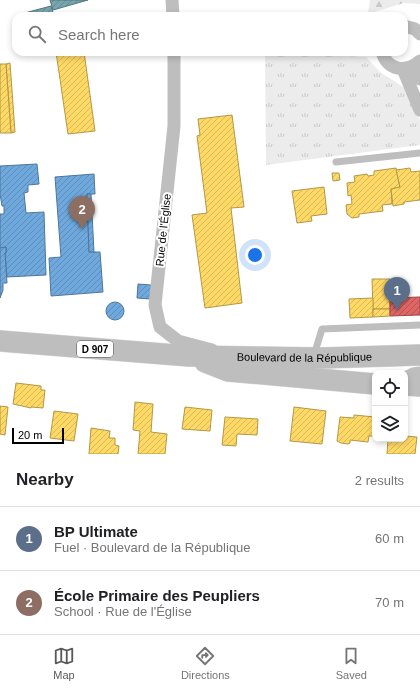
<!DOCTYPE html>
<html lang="en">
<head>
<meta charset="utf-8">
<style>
	body { margin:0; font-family:Helvetica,sans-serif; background:#f6f6f6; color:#202124 }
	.controls { position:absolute; right:12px; bottom:12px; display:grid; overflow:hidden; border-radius:8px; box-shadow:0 2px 6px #0003 }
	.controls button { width:36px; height:36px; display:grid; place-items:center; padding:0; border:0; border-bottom:1px solid #e0e0e0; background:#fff; color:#202124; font:20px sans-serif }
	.scale { position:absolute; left:12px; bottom:10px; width:52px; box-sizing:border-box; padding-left:4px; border:2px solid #000; border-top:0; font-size:11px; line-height:14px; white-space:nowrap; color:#000; -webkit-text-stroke:3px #fff; paint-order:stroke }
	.you { position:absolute; left:255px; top:255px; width:14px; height:14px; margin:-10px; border:3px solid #fff; border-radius:50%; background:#1a73e8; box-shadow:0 0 0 6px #1a73e833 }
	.badge { display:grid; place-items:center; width:26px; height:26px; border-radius:50%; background:#595959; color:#fff; font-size:13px; font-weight:700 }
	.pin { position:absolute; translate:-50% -33px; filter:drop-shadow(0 1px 2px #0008) }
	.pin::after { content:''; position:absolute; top:21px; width:14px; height:12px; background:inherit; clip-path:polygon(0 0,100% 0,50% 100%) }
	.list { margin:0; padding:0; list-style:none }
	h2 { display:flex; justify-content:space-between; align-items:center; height:52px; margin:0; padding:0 16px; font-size:17px }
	h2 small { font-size:13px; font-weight:400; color:#757577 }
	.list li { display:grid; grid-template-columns:26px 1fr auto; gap:12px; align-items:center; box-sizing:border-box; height:64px; padding:0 16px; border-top:1px solid #e0e0e0 }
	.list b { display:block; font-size:15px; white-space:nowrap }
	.list p { margin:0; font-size:13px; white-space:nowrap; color:#757577 }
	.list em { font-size:13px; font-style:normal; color:#757577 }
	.icon { flex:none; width:22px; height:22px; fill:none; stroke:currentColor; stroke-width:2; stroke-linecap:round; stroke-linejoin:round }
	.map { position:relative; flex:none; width:420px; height:454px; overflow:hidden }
	.search { position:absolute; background:#fff; box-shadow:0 2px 6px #0003; left:12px; right:12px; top:12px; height:44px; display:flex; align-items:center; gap:10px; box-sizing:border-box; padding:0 14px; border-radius:12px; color:#757577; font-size:15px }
	.sheet { height:180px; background:#fff }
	nav { display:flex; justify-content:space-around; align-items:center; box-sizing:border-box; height:56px; border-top:1px solid #e0e0e0; background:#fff; font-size:11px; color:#757577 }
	nav a { display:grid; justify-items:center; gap:2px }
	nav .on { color:#595959 }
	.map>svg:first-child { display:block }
	.grass { fill:url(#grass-tufts) }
	.forest { fill:url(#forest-firs) }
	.homes { fill:url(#homes-hatch); stroke:#b29847 }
	.shops { fill:url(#shops-hatch); stroke:#9d4747 }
	.schools { fill:url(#schools-hatch); stroke:#4e769a }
	.public { fill:url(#public-hatch); stroke:#53747a }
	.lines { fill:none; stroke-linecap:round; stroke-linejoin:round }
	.primary-casing { stroke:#dbdbdb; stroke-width:22 }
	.service { stroke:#bebebe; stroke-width:7 }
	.minor { stroke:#bebebe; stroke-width:13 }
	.primary { stroke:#bebebe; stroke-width:21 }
	.labels { text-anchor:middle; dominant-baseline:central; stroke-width:4; stroke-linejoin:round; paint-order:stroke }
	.shield { fill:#fff; stroke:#4c4c4c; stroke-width:1 }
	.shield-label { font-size:10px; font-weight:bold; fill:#000 }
	.street-label { font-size:11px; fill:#000; stroke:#fff }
</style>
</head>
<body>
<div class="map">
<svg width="420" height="454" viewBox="0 0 420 454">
	<defs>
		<pattern id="grass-tufts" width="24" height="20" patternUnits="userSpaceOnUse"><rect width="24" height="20" fill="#ececec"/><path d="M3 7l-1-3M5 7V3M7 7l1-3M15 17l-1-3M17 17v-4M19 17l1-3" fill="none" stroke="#c9c9c9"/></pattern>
		<pattern id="forest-firs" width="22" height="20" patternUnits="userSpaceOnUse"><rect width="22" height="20" fill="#ececec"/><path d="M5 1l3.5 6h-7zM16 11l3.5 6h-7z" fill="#c9c9c9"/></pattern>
		<pattern id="homes-hatch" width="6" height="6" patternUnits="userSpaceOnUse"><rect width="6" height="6" fill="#ffd966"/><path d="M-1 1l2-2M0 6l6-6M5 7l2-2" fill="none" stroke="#d9b857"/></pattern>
		<pattern id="shops-hatch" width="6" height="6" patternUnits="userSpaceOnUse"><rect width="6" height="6" fill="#e06666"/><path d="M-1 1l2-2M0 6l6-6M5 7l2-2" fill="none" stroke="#b35252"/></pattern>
		<pattern id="schools-hatch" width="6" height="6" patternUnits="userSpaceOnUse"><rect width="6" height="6" fill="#6fa8dc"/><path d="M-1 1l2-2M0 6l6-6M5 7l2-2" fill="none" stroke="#5e8fbb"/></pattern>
		<pattern id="public-hatch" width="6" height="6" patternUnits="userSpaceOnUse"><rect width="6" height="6" fill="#76a5af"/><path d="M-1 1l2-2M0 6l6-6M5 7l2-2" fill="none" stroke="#648c95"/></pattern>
	</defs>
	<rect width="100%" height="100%" fill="#fff"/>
	<path class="grass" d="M265,53L366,57L380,72L408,90L420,120V145L266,165Z"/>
	<path class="forest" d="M370,0H420V4L404,3L368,14Z"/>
	<g class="homes">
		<path d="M56,52H84L95,131L68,134Z"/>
		<path d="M10,63L15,132L11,133L6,64Z"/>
		<path d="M0,64H6L11,133H0Z"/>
		<path d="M232,115L244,207L231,208L242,303L205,308L192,215L207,213L197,136L200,135L198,119Z"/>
		<path d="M396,168L400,187L391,189L392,204L382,205L383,211L359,214V217L352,218L347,214L346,205L352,204L351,195L348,196L347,183L355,182L354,176L367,174L368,176L374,175V171Z"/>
		<path d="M410,168L411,172L420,171V200L404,202V204L393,206L391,189L400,187L396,170Z"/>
		<path d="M332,173H339L340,180L333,181Z"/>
		<path d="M324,187L327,214L311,216L312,221L297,223L292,191Z"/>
		<path d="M372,279H390V309H373Z"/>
		<path d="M373,298V317L350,318L349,299Z"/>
		<path d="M373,309H390V316L373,317Z"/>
		<path d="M16,383L41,386V390H45L43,408L31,407V408L13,404Z"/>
		<path d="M135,402L153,404L151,432L167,434L165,454H138L140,431L133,430Z"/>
		<path d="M0,406L8,407L5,435L0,434Z"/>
		<path d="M185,407L212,410L210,431L182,429Z"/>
		<path d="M294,407L326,411L322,444L290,441Z"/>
		<path d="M54,411L78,414L74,441L50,438Z"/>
		<path d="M354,415L375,417V436H369L368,442L350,440V443L348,444L341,443L337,441L340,417L354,418Z"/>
		<path d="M225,417L258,419L257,435L237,434L236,446L222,445Z"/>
		<path d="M91,428L110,431L109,438H115V445L119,446L118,454H89Z"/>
		<path d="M405,436L417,437L415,454H387L388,439H405Z"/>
	</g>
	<path class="shops" d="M420,297V315L390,316V298Z"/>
	<g class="schools">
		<path d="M37,164L39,184L28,185V192L24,193L26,213L44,212L46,275L7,277L5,253H6V247L0,248V214H4V206H2L0,194V166Z"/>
		<path d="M94,174L95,194H87L89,252H100L103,292L51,296L49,258L61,257L55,177Z"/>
		<path d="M87,194H91L94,252H89Z"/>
		<path d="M6,247V253H5L7,283H3V290L0,298V248Z"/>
		<path d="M138,284L151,285L150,299L137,298Z"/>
		<circle cx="115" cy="311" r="9"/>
	</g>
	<g class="public">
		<path d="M50,0H88L53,10Z"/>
		<path d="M51,6L54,16H22L21,14Z"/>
	</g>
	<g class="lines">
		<defs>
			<g id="primary">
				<path id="s1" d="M0,341L189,356L322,358L420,355"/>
				<path d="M205,362L228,371L375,384"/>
				<path d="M405,385L420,386"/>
			</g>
		</defs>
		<use href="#primary" class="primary-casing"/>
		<g class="service">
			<path d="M336,162L420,153"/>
			<path d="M314,355L322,329L420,325"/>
		</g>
		<g class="minor">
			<path d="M172,0L173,16"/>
			<path d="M404,26L415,29L420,34"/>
			<path d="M174,52V126L155,305L160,327L178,341L212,350"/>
			<path d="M382,52C388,71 406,73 420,61"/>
			<path d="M415,66L420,79"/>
			<path d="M403,69L420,110"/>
			<path d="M405,378L413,374L420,373"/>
		</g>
		<use href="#primary" class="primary"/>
	</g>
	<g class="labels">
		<rect class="shield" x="77" y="341" width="36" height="16" rx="3"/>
		<g class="shield-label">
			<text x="95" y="349">D 907</text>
		</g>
		<g class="street-label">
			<text transform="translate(163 230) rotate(-84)">Rue de l'Église</text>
			<text stroke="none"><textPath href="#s1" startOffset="305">Boulevard de la République</textPath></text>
		</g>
	</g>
</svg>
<div class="controls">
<button><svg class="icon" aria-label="locate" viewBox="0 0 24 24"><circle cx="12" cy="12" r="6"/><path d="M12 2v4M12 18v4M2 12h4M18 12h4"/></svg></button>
<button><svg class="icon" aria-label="layers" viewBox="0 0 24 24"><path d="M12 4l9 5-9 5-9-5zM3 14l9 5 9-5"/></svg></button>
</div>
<div class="scale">20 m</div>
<div class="you"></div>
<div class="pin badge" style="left:397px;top:310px;background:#5c6f8a">1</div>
<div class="pin badge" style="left:82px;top:229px;background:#8d6e63">2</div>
<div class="search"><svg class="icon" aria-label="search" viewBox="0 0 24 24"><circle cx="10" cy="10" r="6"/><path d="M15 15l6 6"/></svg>Search here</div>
</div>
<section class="sheet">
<h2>Nearby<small>2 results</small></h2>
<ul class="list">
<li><span class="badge" style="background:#5c6f8a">1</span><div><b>BP Ultimate</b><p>Fuel · Boulevard de la République</p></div><em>60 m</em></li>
<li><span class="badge" style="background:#8d6e63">2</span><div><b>École Primaire des Peupliers</b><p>School · Rue de l'Église</p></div><em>70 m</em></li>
</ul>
</section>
<nav>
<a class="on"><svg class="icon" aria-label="map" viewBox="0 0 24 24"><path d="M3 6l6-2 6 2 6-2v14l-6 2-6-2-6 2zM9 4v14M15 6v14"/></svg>Map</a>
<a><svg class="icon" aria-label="directions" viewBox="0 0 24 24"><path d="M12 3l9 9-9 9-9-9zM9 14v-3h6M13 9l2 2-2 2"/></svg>Directions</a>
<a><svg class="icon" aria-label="saved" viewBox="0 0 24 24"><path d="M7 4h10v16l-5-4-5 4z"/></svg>Saved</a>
</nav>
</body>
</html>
